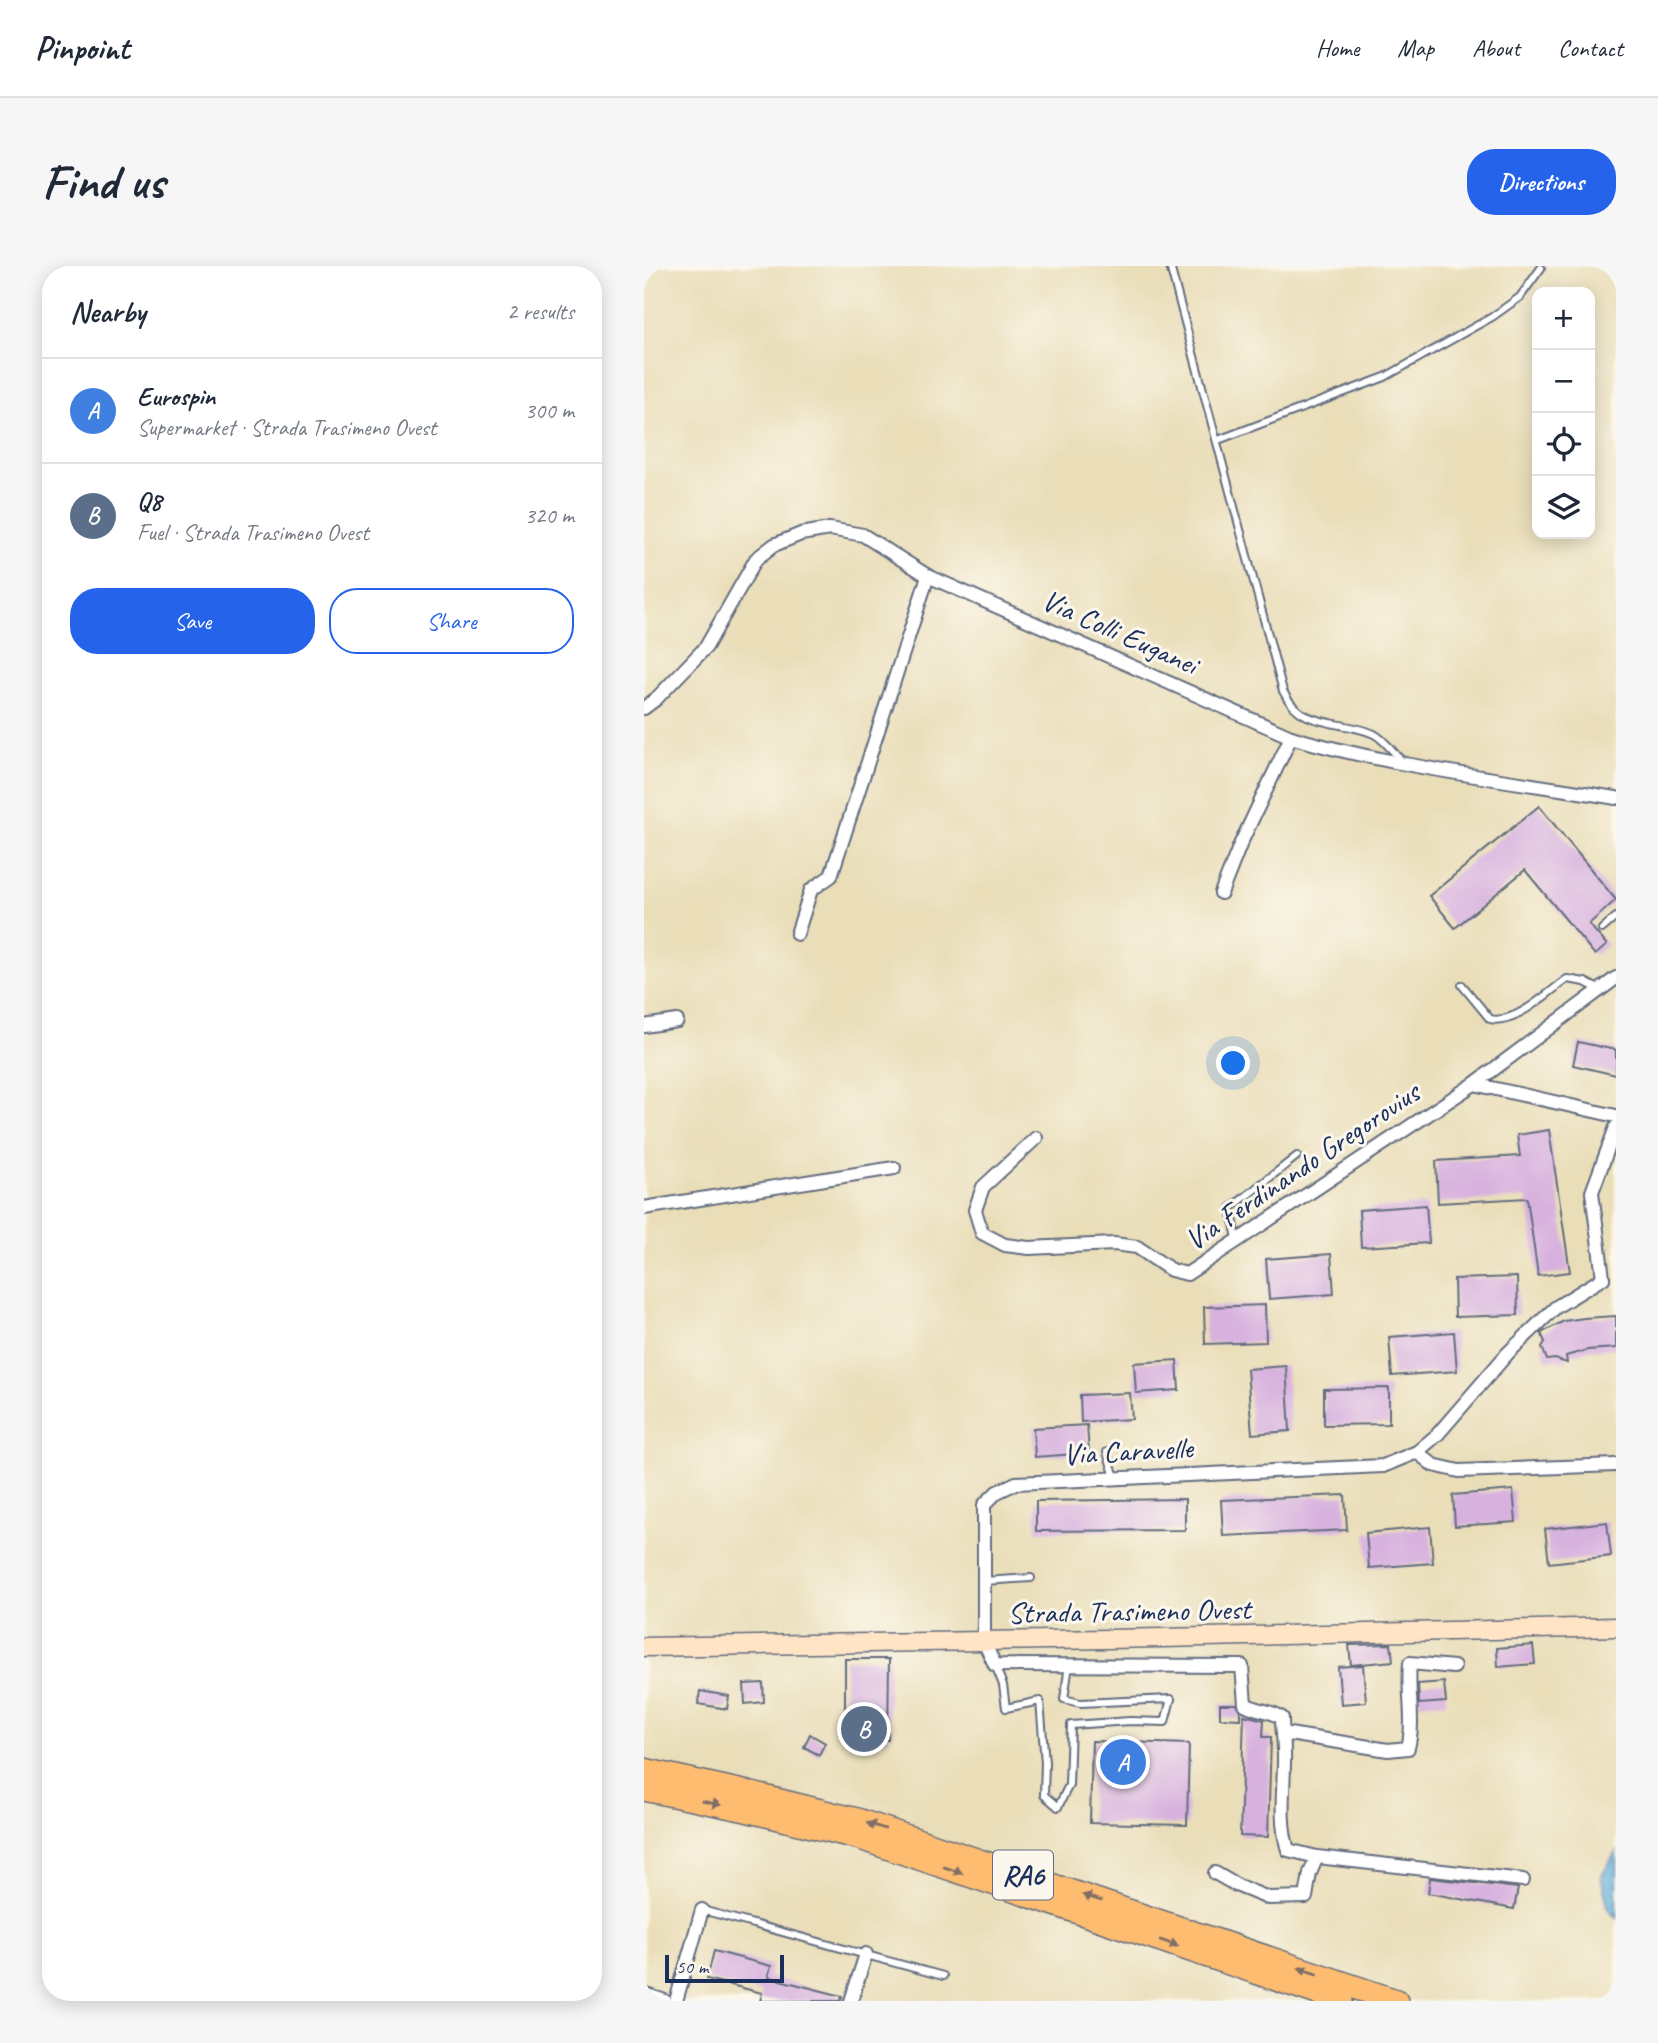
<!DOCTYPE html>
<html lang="en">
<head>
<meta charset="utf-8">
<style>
	body { margin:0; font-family:Caveat,sans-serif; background:#f6f6f7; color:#1f2937 }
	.controls { position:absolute; right:21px; top:21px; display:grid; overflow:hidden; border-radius:14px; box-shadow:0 4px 18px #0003 }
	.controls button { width:63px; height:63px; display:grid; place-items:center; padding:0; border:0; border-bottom:2px solid #e0e1e3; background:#fff; color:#1f2937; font:35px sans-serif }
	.scale { position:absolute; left:21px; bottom:18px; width:119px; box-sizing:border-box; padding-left:7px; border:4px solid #1b2f5e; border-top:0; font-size:19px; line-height:24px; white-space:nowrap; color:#1b2f5e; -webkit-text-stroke:5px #fbf7ec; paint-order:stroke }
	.you { position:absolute; left:590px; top:798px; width:24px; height:24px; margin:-18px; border:5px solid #fff; border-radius:50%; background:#1a73e8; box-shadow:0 0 0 10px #1a73e833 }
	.badge { display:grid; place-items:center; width:46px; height:46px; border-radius:50%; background:#2563eb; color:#fff; font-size:23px; font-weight:700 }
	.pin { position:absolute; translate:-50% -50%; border:4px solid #fff; box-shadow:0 2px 7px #0006 }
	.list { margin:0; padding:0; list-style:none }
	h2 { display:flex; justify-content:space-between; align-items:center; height:91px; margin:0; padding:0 28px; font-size:30px }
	h2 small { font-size:23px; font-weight:400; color:#747a83 }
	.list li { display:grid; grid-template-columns:46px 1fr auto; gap:21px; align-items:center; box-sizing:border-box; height:105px; padding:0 28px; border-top:2px solid #e0e1e3 }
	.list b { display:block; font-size:26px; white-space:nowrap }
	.list p { margin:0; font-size:23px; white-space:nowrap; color:#747a83 }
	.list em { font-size:23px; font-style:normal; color:#747a83 }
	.actions { display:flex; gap:14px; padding:21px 28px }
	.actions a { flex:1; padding:16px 0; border:2px solid #2563eb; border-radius:28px; text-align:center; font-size:24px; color:#2563eb }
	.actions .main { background:#2563eb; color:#fff }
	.icon { flex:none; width:38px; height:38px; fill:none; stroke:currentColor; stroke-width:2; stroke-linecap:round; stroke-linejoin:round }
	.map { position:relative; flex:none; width:972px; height:1735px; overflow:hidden; border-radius:28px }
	header { display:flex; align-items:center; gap:42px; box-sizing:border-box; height:98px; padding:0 35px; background:#fff; border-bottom:2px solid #e0e1e3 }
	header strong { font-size:33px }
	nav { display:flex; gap:38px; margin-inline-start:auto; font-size:24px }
	.intro { display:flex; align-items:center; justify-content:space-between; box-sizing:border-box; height:168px; padding:0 42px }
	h1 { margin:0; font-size:49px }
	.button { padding:18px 32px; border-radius:28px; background:#2563eb; color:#fff; font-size:24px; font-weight:700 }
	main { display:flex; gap:42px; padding:0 42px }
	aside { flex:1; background:#fff; border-radius:28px; box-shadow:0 4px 18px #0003 }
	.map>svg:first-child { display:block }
	.water { fill:#60afda; stroke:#3e6f9c; stroke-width:2 }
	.building { fill:#d8b2df }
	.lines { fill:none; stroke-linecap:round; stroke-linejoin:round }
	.lane-casing { stroke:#636c7e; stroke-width:10 }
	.street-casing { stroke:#636c7e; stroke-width:16 }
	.secondary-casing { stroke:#636c7e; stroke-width:21 }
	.highway-casing { stroke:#636c7e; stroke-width:26 }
	.lane { stroke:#fff; stroke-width:6 }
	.street { stroke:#fff; stroke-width:12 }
	.secondary { stroke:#ffe4c6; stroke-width:18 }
	.highway { stroke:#febc70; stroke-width:23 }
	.oneway { fill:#816e66 }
	.labels { text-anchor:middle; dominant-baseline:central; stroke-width:6; stroke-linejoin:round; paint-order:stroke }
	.shield { fill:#fbf7ec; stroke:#5e6b89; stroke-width:2 }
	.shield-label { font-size:28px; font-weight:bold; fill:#1b2f5e }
	.street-label { font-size:30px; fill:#1b2f5e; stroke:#fbf7ec }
</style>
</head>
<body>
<header>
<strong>Pinpoint</strong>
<nav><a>Home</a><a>Map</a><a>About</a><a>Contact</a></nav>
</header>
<div class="intro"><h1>Find us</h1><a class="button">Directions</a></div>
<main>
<aside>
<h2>Nearby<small>2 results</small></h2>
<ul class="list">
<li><span class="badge" style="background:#3f7fe0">A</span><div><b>Eurospin</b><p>Supermarket · Strada Trasimeno Ovest</p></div><em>300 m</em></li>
<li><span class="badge" style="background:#5c6f8a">B</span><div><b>Q8</b><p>Fuel · Strada Trasimeno Ovest</p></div><em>320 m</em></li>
</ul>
<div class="actions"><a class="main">Save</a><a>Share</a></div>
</aside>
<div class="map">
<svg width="972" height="1735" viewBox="0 0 972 1735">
	<rect width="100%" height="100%" fill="#fbf7ec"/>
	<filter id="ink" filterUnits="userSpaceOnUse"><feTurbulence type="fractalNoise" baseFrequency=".0143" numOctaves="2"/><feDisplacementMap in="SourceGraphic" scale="14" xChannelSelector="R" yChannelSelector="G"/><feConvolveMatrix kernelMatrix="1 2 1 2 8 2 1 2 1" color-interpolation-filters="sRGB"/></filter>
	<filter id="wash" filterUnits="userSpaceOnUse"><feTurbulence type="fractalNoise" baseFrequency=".00686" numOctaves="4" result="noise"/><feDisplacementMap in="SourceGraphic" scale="28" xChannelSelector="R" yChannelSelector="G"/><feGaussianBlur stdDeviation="1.57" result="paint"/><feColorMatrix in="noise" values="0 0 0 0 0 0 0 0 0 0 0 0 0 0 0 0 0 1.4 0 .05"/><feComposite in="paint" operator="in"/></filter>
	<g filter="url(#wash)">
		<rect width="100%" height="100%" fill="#eadeb9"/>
		<path class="water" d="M972,1586V1651L965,1644L957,1611Z"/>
		<g id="blocks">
			<g class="building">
				<path d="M895,540L972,634L945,658L963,679L951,689L881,604L811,662L785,630Z"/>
				<path d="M934,776L972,784V809L929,799Z"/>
				<path d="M905,864L926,1006L894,1010L883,932L794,937L792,895L876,890L873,869Z"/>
				<path d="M782,939L785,977L717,981L715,944Z"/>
				<path d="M687,988L690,1028L625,1033L622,993Z"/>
				<path d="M873,1011L874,1049L811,1051L810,1013Z"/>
				<path d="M621,1039L622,1076L561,1078L560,1041Z"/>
				<path d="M972,1050V1082L943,1084L922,1090L923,1097L911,1093L903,1094L898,1081L901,1076L897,1067L920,1055L940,1052Z"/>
				<path d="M810,1066L813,1105L748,1110L745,1071Z"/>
				<path d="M533,1094L535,1124L492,1127L490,1097Z"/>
				<path d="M642,1100L646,1165L608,1168L603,1103Z"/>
				<path d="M745,1122V1158L680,1159V1123Z"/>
				<path d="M486,1127L488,1153L437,1156L436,1129Z"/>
				<path d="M443,1159L445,1187L391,1191L389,1162Z"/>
				<path d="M869,1224L872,1256L811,1260L809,1229Z"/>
				<path d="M701,1229L703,1264L579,1270L577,1234Z"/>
				<path d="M541,1233V1264L392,1265V1235Z"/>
				<path d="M963,1256L967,1290L905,1297L901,1263Z"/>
				<path d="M786,1261L789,1297L725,1302L722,1267Z"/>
				<path d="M747,1378L749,1395L707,1399L705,1379Z"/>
				<path d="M889,1379L891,1398L854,1401L853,1382Z"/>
				<path d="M201,1393H245L244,1474H201Z"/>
				<path d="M719,1399L722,1436L697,1438L694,1401Z"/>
				<path d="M800,1416L802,1436L775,1438L774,1418Z"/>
				<path d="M119,1417L120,1436L101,1438L100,1418Z"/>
				<path d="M56,1425L85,1430L83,1443L54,1438Z"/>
				<path d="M576,1438H592L596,1445V1453L576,1452Z"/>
				<path d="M600,1449L620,1454L619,1471H627L624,1571L596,1570Z"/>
				<path d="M166,1468L181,1477L175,1489L160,1481Z"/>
				<path d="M448,1475L545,1478L543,1559L446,1557Z"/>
				<path d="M786,1612L874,1622L870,1643L784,1627Z"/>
				<path d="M70,1685L127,1700L124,1711L198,1730L197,1735H116L118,1727L63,1713Z"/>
			</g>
		</g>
	</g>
	<g filter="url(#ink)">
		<use href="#blocks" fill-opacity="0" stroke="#636c7e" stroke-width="2"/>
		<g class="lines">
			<defs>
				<g id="lane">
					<path d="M526,0L639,425C657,464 697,453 730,468C740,473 750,487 758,495"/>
					<path d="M574,174L741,111L848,51L876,31L897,2"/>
					<path d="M958,663L972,651"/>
					<path d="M818,719L846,753C871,759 903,727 923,713L941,716L956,724"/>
					<path d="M593,973L587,942L653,890"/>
					<path d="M463,1186L471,1211"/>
					<path d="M340,1315L387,1312"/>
					<path d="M351,1399L359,1419L362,1442L396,1435L401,1497L400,1529L414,1541L425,1519L427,1459L486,1455L521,1456L527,1433L436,1437L420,1433L425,1399"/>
					<path d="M58,1644L299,1710"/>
				</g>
				<g id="street">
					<path d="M0,442L12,433L62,381L112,293L130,279L157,268L186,263L219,269L284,310L647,471C752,502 864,514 972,532"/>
					<path d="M577,627L596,579L647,471"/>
					<path d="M153,668L167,624L187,610L284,310"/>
					<path d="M0,760L33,755"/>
					<path d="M830,818L972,850"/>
					<path d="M392,872L339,921L331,944L338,967L361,979L385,982L470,978L493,981L527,1004L543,1008L830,818L972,712"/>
					<path d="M0,942L250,902"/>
					<path d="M959,1012L948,926L972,861"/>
					<path d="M773,1186L789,1199L815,1205L972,1199"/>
					<path d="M639,1467L744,1484L764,1482C771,1454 763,1426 766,1397L810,1401"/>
					<path d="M673,1591L879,1614"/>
					<path d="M571,1607L592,1619L624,1632L662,1631L666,1607L673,1591L644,1584C634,1552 641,1518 640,1485C640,1474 638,1463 638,1452C627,1444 613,1445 601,1438L598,1400L351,1399L340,1376V1239L353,1226L372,1217L739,1200L773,1186L793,1169L864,1087L912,1041L959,1012"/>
					<path d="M0,1728L21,1735"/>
					<path d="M32,1735L58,1644"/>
					<path d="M207,1735L222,1688"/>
				</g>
				<path id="secondary" d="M0,1381L518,1372L972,1361"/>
				<g id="highway">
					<path d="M0,1504L104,1527L213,1554L752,1735"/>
					<path d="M0,1523L102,1544L213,1571L697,1735"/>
				</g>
			</defs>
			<use href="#lane" class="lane-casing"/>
			<use href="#street" class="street-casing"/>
			<use href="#secondary" class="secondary-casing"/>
			<use href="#highway" class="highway-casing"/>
			<use href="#lane" class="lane"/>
			<use href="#street" class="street"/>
			<use href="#secondary" class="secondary"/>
			<use href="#highway" class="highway"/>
		</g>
		<defs><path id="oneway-solid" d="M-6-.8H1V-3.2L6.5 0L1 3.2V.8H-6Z" transform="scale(1.75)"/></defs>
		<g class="oneway">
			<use href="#oneway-solid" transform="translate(67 1537) rotate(12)"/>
			<use href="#oneway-solid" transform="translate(232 1560) rotate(-162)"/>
			<use href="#oneway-solid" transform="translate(309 1604) rotate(19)"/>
			<use href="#oneway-solid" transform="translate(448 1632) rotate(-162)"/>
			<use href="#oneway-solid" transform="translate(525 1677) rotate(19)"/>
			<use href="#oneway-solid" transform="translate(664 1705) rotate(-161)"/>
		</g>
	</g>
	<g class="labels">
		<rect class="shield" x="349" y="1584.5" width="60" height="49" rx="5"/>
		<g class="shield-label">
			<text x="379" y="1609">RA6</text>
		</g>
		<g class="street-label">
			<text transform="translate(476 366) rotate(24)">Via Colli Euganei</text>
			<text transform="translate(658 900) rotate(-34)">Via Ferdinando Gregorovius</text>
			<text transform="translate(484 1185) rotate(-3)">Via Caravelle</text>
			<text transform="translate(485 1345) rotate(-1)">Strada Trasimeno Ovest</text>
		</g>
	</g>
</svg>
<div class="controls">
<button>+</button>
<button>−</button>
<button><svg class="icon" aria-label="locate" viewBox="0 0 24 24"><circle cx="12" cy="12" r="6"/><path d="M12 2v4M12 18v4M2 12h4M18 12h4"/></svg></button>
<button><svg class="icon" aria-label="layers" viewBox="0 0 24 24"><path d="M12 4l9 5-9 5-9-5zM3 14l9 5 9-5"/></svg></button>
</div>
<div class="scale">50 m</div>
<div class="you"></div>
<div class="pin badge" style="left:479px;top:1496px;background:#3f7fe0">A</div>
<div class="pin badge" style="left:220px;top:1463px;background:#5c6f8a">B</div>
</div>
</main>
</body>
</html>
